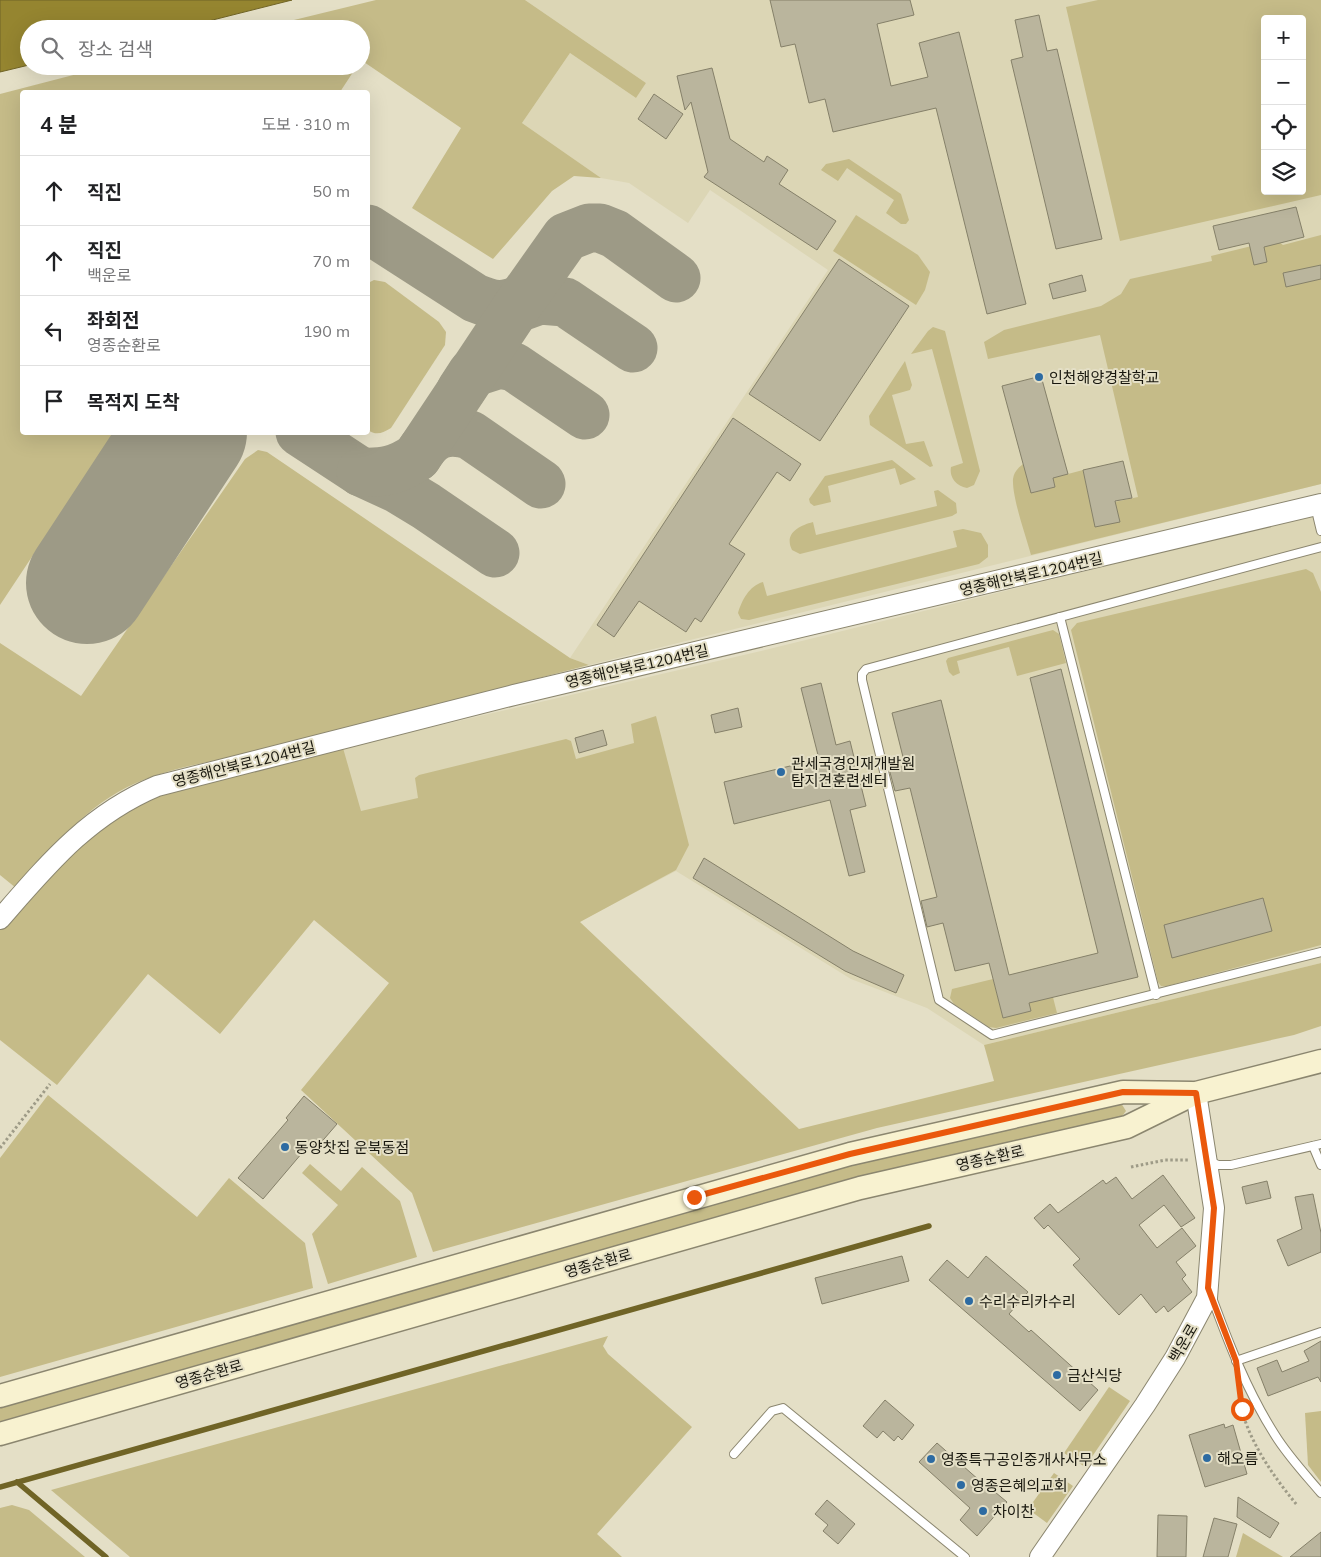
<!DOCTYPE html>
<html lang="ko">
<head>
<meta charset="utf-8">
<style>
	body { margin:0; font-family:Mulish,"Noto Sans KR",sans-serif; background:#f2f2f2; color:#202124 }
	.controls { position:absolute; right:15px; top:15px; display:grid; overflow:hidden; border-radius:5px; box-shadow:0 5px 20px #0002 }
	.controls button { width:45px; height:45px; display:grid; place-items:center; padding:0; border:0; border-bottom:1px solid #e0e0e0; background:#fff; color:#202124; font:25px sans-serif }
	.stop { position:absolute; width:15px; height:15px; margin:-11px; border:4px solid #ea580c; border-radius:50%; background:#fff }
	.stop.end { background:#ea580c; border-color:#fff; box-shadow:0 1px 5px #0008 }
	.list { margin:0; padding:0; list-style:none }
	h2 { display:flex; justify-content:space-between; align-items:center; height:65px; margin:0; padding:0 20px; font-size:21px }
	h2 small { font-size:16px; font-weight:400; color:#757577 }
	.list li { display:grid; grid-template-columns:32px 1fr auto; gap:15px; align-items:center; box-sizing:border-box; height:70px; padding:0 20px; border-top:1px solid #e0e0e0 }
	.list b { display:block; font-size:19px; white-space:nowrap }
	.list p { margin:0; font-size:16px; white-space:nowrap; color:#757577 }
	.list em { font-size:16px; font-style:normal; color:#757577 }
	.icon { flex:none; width:28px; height:28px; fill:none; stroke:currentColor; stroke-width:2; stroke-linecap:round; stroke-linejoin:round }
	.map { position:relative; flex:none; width:1321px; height:1557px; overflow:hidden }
	.search { position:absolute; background:#fff; box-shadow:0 5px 20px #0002; left:20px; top:20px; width:350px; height:55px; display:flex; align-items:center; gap:12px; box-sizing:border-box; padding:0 18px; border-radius:28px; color:#757577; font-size:19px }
	.panel { position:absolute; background:#fff; box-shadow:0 5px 20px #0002; left:20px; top:90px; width:350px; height:345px; border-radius:5px }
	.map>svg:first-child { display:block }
	.built { fill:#dcd6b5; fill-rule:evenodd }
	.green { fill:#c5bb88; fill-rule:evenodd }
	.water { fill:#958530; stroke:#706426 }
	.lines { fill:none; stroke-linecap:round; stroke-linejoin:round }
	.stream { stroke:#706426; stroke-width:5.5 }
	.taxiway { stroke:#9d9a86; stroke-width:49 }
	.runway { stroke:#9d9a86; stroke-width:122 }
	.building { fill:#bab59d; stroke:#858069 }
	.service-casing { stroke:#8b866f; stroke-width:10 }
	.tertiary-casing { stroke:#8b866f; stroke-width:22 }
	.secondary-casing { stroke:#8b866f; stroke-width:25 }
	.path { stroke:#9e9b87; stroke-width:3; stroke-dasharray:2.5 2.5; stroke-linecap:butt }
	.service { stroke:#fff; stroke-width:8 }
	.tertiary { stroke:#fff; stroke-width:20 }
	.secondary { stroke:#f8f2d0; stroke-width:22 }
	.route { stroke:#ea580c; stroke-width:6 }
	.poi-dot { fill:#2d6ba2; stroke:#e4dfc6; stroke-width:2 }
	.labels { text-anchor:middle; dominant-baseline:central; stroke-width:4; stroke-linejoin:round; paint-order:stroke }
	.poi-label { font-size:15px; fill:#18170e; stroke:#e4dfc6; text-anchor:start }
	.street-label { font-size:15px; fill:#18170e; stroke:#e4dfc6 }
</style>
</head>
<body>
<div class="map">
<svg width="1321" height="1557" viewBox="0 0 1321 1557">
	<rect width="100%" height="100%" fill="#e4dfc6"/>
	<g class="built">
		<path d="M525,0H1321V484L589,665L570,658L828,270L710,190L688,223L629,183L601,178L522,123L570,53L636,98L646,83ZM1265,19H1302V191H1265Z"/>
		<path d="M1321,513V963L984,1045L927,1008L851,979L676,871L562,931L126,808L372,741L761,651Z"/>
	</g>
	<g class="green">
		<path d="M376,0H525L646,83L636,98L570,53L522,123L601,178L574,176L552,191L493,259L412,208L461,128L361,60V29H257Z"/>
		<path d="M1098,0H1321V195L1120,241L1066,7ZM1265,19H1302V191H1265Z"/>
		<path d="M108,66H357L340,92H22V432L114,433L0,605V94Z"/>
		<path d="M849,159L901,194L909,220L906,224H901L886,213L894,200L847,168L838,181L821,170L826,164Z"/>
		<path d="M856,215L918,255L930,272L925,290L916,305L833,251Z"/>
		<path d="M1321,235V484L1031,555C1026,536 1012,498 1013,479C1014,472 1018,468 1023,464L1032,493L1055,487L1053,478L1083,470L1091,507L1138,497L1100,335L988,359L984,342L1004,330L1101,306L1121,294L1130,279L1212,261L1211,256L1276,240L1283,245Z"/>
		<path d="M374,280L385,282L439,322L446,332L445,345L391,428C383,433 376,436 368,430V283Z"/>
		<path d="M933,327L945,331L980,471L974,485L967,488C957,486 949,478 951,467L963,463L932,349L911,354L928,331Z"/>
		<path d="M905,361L912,385L910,390L892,395L906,444L924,441L933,466L930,467L870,425L869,416Z"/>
		<path d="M258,450L267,452L570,658L589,665L233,757C201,763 166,770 136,783C87,804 51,849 16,888L0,875V643L81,696L245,459Z"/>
		<path d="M892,460L916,479L900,485L895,468L828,486L831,502L814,506L810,503L809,499L825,476Z"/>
		<path d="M938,490L956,503L957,513L952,516L800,554L792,550C784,534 798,526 813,522L816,535L937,506L934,491Z"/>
		<path d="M963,529L981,533L988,545V557L979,564L749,620L741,619L738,613C742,600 749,586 763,582L767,596L957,547L953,531Z"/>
		<path d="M1306,569L1313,573L1321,592V945L1167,986H1161L1158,982L1071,630L1077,623Z"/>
		<path d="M1053,630L1059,634L1066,663L1017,676L1009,647L957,661L960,673L953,676L949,672L946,661L948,658Z"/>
		<path d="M656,716L689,845L676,870L580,922L799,1129L994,1081L984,1045L1321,963V1026L1294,1035L877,1128L433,1252L412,1193L301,1090L389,983L314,920L220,1034L148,974L57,1085L0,1040V930L59,862L90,834L154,795L343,748L361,811L418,798L415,778L419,775L566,739L571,741L576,759L634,743L631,724Z"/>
		<path d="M1045,966L1057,1013L996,1028L989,1027L954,1004L950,998L952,989L993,979L1003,1018L1031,1011L1021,972Z"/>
		<path d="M48,1095L197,1217L229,1178L305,1243L313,1288L0,1377V1158Z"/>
		<path d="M1121,1103L1126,1111L1120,1119L0,1426V1405L834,1167Z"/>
		<path d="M310,1164L341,1191L362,1167L400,1201L417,1257L328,1284L312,1234L338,1205L302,1173Z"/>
		<path d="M608,1336L603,1346L608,1354L692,1427L597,1534L622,1557H130L51,1490Z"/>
		<path d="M1109,1387L1130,1401L1085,1467L1064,1453Z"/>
		<path d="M1321,1411V1482L1308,1465L1305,1413Z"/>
		<path d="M1054,1473L1073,1486L1047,1523L1028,1509Z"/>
		<path d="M12,1505L29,1510L85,1557H0V1508Z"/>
		<path d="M1243,1533L1283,1557H1236Z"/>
	</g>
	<path class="water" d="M0,0H292L177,29H29V65L0,72Z"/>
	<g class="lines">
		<g class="stream">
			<path d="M17,1482L106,1557"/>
			<path d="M0,1487L929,1226"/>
		</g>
		<g class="taxiway">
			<path d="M368,229L475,298C495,306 502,307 522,299"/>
			<path d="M515,309L540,300L565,302L633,348"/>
			<path d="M461,390L472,373L500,364L514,367L585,415"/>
			<path d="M300,432L361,472L398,489L426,506L495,553"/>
			<path d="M417,457C430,435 444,428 470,435L541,484"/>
			<path d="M361,472C384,473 398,470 417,457L522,299L566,237L589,228H600L615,234L676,278"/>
		</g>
		<path class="runway" d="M87,583L186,432"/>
	</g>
	<g class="building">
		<path d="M770,0H910L914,15L877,24L891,86L928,77L919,43L959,32L1026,304L987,314L936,108L833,132L825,99L809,103L795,44L781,47Z"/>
		<path d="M1039,15L1047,51L1057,49L1102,239L1056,249L1011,60L1023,57L1015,20Z"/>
		<path d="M712,68L730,139L764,162L767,156L788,170L779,184L836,221L817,250L704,177L708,172L691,102L685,110L677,76Z"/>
		<path d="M654,94L683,114L666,139L638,119Z"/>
		<path d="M1296,207L1304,237L1264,247L1267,262L1254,265L1249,243L1219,250L1213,226Z"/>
		<path d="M839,259L909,306L820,441L749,394Z"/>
		<path d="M1321,265V279L1286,287L1283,273Z"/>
		<path d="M1082,275L1086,291L1053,299L1049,284Z"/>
		<path d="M1041,376L1068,474L1053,478L1055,487L1031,493L1002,386Z"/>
		<path d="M733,418L801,464L790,481L777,472L729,544L745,554L701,622L695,618L686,632L639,601L614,637L597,625Z"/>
		<path d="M1123,461L1132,498L1115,501L1120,522L1095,527L1083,470Z"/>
		<path d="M1061,669L1138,977L1029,1003L1031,1011L1003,1018L989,963L955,971L943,923L927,927L921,901L937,897L910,788L895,791L888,765L904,761L892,713L941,700L1009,975L1098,953L1030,678Z"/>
		<path d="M821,683L836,745L850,741L866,806L850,810L865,872L849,876L830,800L734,824L724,782L819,759L801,688Z"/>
		<path d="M738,708L742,727L715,733L711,715Z"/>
		<path d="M603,730L607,745L579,753L575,738Z"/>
		<path d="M704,858L853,951L904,975L896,993L845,971L693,878Z"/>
		<path d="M1263,898L1272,931L1172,958L1164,925Z"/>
		<path d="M304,1096L337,1124L318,1146L315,1143L310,1148L308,1146L263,1199L238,1178L288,1120L286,1118Z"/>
		<path d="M1163,1175L1195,1218L1181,1227L1164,1205L1139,1225L1157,1248L1182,1228L1196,1246L1176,1262L1186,1275L1182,1279L1192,1292L1168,1312L1164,1306L1156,1313L1141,1294L1119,1315L1073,1265L1080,1259L1048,1225L1044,1229L1034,1218L1050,1204L1058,1213L1103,1180L1106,1184L1116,1177L1132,1199Z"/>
		<path d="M1267,1181L1271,1198L1246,1204L1242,1187Z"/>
		<path d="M1313,1194L1321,1233V1252L1288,1266L1277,1240L1302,1229L1295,1197Z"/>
		<path d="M902,1256L909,1281L822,1304L815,1278Z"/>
		<path d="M986,1256L1028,1292L1009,1314L1029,1332L1031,1330L1098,1390L1080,1411L929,1280L947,1260L968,1278Z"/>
		<path d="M1321,1341V1382L1318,1377L1268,1396L1257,1368L1277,1360L1282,1372L1309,1361L1304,1351Z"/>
		<path d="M885,1400L914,1425L902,1440L898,1436L894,1441L883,1431L877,1438L863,1426Z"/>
		<path d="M1224,1424L1225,1428L1233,1425L1247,1474L1205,1487L1189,1435Z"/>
		<path d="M937,1443L988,1488L989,1487L1007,1502L977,1536L960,1520L970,1508L919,1462Z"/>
		<path d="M1238,1497L1279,1523L1270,1538L1237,1517Z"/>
		<path d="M827,1500L855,1524L838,1544L823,1531L828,1525L815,1514Z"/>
		<path d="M1158,1515L1187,1516L1186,1557H1157Z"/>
		<path d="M1214,1518L1237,1524L1228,1557H1203Z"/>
		<path d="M1321,1532V1557H1290Z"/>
	</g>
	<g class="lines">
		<defs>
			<g id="service">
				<path d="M1315,506L1321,531"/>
				<path d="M1321,547L866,669L862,674V680L939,1000L992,1035L1321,952"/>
				<path d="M1060,617L1156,995"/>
				<path d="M1313,1146L1321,1165"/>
				<path d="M1209,1161L1218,1165H1231L1321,1144"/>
				<path d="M1211,1295C1229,1344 1247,1391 1275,1435C1288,1456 1305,1474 1321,1493"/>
				<path d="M1236,1361L1321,1332"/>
				<path d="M734,1454L772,1411L783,1408L965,1557"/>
			</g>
			<g id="tertiary">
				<path d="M0,919C48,864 88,815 157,786L514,695L1321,504"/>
				<path d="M1040,1557L1145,1405L1175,1358L1207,1298L1214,1208L1196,1093"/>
			</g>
			<g id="secondary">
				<path d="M0,1396L850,1154L1123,1092L1192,1093"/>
				<path d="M0,1434L860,1188L1127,1127L1196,1093L1321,1061"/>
			</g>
		</defs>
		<use href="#service" class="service-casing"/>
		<use href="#tertiary" class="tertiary-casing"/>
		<use href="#secondary" class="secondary-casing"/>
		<g class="path">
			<path d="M0,1148L50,1084"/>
			<path d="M1131,1167L1165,1160H1189"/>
			<path d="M1240,1402C1247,1439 1273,1476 1297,1505"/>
		</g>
		<use href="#service" class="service"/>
		<use href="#tertiary" class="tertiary"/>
		<use href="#secondary" class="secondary"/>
	</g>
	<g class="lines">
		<path class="route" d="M694,1197L850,1154L1123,1092L1196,1093L1214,1208L1208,1288L1236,1361L1242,1409"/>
	</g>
	<g class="poi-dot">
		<circle cx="1039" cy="377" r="5"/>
		<circle cx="781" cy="772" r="5"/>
		<circle cx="285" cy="1147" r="5"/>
		<circle cx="969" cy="1301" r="5"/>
		<circle cx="1057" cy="1375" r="5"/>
		<circle cx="1207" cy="1458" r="5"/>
		<circle cx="931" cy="1459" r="5"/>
		<circle cx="961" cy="1485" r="5"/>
		<circle cx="983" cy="1511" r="5"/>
	</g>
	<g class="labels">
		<g class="poi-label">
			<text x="1049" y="377">인천해양경찰학교</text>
			<text x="791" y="763">관세국경인재개발원<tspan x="791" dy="17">탐지견훈련센터</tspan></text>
			<text x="295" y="1147">동양찻집 운북동점</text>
			<text x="979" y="1301">수리수리카수리</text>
			<text x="1067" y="1375">금산식당</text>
			<text x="1217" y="1458">해오름</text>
			<text x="941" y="1459">영종특구공인중개사사무소</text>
			<text x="971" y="1485">영종은혜의교회</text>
			<text x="993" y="1511">차이찬</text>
		</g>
		<g class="street-label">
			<text transform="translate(1031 574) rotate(-13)">영종해안북로1204번길</text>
			<text transform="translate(637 666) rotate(-13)">영종해안북로1204번길</text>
			<text transform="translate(244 764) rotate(-14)">영종해안북로1204번길</text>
			<text transform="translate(990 1158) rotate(-13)">영종순환로</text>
			<text transform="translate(598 1263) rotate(-16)">영종순환로</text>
			<text transform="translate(1183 1343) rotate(-60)">백운로</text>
			<text transform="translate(209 1374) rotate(-16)">영종순환로</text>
		</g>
	</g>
</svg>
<div class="controls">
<button>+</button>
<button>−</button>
<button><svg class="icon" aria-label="locate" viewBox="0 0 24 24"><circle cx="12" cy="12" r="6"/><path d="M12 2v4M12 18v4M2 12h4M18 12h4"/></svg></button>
<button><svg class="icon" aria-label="layers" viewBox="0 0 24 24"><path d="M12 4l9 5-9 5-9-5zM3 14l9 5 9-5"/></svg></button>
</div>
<div class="stop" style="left:1242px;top:1409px"></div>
<div class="stop end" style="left:694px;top:1197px"></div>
<div class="search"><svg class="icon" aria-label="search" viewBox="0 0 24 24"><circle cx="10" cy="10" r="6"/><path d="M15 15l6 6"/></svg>장소 검색</div>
<section class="panel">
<h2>4 분<small>도보 · 310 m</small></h2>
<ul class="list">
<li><svg class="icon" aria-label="ahead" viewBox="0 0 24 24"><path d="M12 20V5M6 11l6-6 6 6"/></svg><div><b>직진</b></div><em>50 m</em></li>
<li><svg class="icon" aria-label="ahead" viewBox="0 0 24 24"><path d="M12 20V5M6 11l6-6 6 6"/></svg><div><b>직진</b><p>백운로</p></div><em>70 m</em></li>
<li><svg class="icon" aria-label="left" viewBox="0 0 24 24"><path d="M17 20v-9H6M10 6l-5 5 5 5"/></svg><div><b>좌회전</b><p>영종순환로</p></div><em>190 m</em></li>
<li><svg class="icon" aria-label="arrive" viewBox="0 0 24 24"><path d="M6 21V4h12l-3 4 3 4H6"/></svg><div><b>목적지 도착</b></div></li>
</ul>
</section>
</div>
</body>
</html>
